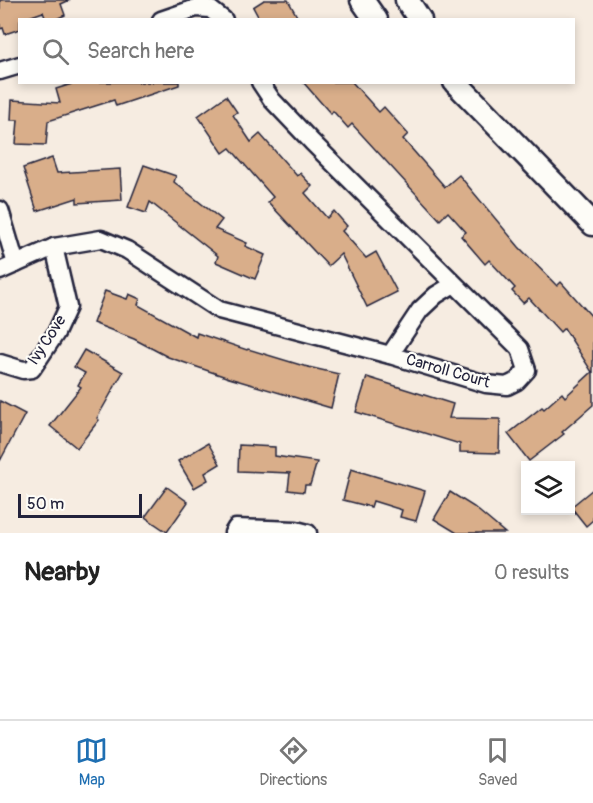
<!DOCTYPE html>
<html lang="en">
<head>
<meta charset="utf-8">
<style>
	body { margin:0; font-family:Pangolin,sans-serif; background:#f6f6f6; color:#222 }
	.controls { position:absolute; right:18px; bottom:18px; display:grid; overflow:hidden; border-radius:0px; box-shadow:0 3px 9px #0003 }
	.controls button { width:54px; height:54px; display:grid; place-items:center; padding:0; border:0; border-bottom:2px solid #e0e0e0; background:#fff; color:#222; font:30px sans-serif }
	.scale { position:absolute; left:18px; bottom:15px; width:124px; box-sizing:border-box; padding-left:6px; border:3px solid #22223b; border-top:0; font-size:16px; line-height:21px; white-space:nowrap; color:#22223b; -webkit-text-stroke:4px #fdfcf7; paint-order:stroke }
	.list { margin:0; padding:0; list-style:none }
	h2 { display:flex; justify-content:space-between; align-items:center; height:78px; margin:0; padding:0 24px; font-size:26px }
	h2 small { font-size:20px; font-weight:400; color:#767676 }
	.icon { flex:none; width:33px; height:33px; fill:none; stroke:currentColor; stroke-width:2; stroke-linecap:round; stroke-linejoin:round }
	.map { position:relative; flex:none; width:593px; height:533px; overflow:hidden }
	.search { position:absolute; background:#fff; box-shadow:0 3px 9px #0003; left:18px; right:18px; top:18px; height:66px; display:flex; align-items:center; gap:15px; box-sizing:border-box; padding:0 21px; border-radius:0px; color:#767676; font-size:22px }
	.sheet { height:186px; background:#fff }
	nav { display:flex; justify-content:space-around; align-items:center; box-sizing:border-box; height:84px; border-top:2px solid #e0e0e0; background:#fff; font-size:16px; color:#767676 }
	nav a { display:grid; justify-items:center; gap:3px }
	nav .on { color:#1f6fb2 }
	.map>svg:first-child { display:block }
	.building { fill:#d9ae8a; stroke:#22223b; stroke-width:1.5 }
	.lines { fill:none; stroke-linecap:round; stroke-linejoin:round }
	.street-casing { stroke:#22223b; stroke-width:21 }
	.secondary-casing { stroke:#22223b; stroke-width:27 }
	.street { stroke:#fdfcf7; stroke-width:16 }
	.secondary { stroke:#fdfcf7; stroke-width:22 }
	.labels { text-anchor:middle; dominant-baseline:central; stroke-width:4.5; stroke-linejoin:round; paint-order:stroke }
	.street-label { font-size:16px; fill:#22223b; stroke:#fdfcf7 }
</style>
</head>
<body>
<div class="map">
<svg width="593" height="533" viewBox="0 0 593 533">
	<rect width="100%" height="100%" fill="#f6ece1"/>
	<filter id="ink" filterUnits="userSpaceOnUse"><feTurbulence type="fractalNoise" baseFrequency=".0167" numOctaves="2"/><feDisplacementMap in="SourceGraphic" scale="12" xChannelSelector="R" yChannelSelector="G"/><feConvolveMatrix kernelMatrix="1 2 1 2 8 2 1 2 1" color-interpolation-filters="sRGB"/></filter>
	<g filter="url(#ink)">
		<g class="building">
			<path d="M0,0H70L61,4L65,15L54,20H46L43,12L20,20V29L5,34L3,28L0,29Z"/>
			<path d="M264,0H288L299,20H260L253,7Z"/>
			<path d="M78,82H179V85L116,106L114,100L48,121L46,145L16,144L18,120H11L12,100L60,103L56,89Z"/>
			<path d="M303,82H352L379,112L384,107L408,134L403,139L445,187L459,175L519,247L557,286L561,282L593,318V405L562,432L564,434L529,461L508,434L542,407L544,409L562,393L565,397L592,372L564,328L560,332L529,298L523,303L512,291L515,288L489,260L485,264L461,236L466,232L448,212L440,220L352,124L348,128L333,111L331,114Z"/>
			<path d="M226,96L237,112L233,115L251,142L260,134L297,176L300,173L312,186L305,193L327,218L334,211L347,226L342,231L366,258L376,252L397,292L367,307L341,254L328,266L268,202L273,197L230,148L223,153L198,116Z"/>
			<path d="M52,158L57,173L120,169L122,200L77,203V198L37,211L23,168Z"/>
			<path d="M144,165L176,176L174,182L222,220L215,229L247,243L245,246L265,255L255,279L216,262L218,256L150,202L146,213L128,207Z"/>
			<path d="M105,291L127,299L129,294L140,299L138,305L196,337L197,333L247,350L248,349L304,366L339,374L331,408L229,378L168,357L134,339L93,323Z"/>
			<path d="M84,350L123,372L97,418L99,420L77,448L50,426L81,387L78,385L85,373L74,367Z"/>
			<path d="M367,377L453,404L449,418L500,419L499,453L460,452V444L356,412Z"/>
			<path d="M0,401L25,414L0,461Z"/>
			<path d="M208,443L220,464L205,473L208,480L194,488L178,461Z"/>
			<path d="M239,445L275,447V456L317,462L310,485H305L304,492L288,490L290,473L238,471Z"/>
			<path d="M351,469L425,491L416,521L400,517L402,510L373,501L371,507L343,500Z"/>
			<path d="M167,487L188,502L167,532L145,517Z"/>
			<path d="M593,489V520L586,526L571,507Z"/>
			<path d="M450,492L474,507L505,533H457L434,519Z"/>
		</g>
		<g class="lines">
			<defs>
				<g id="street">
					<path d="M161,20L196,8L210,9L224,20"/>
					<path d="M0,71L20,65"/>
					<path d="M0,210L16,264"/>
					<path d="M0,271L54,247L101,239L127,250L219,310L390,355L486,384L507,386L517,381L527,370L520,349L312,142L272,100L260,82"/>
					<path d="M390,355L420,310L436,295L454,284"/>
					<path d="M0,363L23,370L32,369L56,333L68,307L54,247"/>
					<path d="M233,533L236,528L296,530L308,533"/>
				</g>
				<g id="secondary">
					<path d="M362,0L376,20"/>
					<path d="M407,0L420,20"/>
					<path d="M455,82L593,224"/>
				</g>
			</defs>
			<use href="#street" class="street-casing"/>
			<use href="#secondary" class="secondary-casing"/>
			<use href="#street" class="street"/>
			<use href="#secondary" class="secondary"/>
		</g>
	</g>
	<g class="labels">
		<g class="street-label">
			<text transform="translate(47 340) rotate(-57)">Ivy Cove</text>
			<text transform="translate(448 371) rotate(16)">Carroll Court</text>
		</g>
	</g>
</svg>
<div class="controls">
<button><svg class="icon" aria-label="layers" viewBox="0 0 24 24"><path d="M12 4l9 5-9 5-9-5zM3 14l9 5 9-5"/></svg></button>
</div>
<div class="scale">50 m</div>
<div class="search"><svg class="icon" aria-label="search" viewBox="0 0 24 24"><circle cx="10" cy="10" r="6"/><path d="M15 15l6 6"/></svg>Search here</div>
</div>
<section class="sheet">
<h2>Nearby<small>0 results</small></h2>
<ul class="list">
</ul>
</section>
<nav>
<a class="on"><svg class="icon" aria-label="map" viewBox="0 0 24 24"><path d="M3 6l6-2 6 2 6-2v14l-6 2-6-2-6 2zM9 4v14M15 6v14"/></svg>Map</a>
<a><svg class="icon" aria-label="directions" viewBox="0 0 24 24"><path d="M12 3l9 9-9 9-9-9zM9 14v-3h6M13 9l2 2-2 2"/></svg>Directions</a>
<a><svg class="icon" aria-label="saved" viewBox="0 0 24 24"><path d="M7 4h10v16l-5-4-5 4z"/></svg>Saved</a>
</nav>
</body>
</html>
